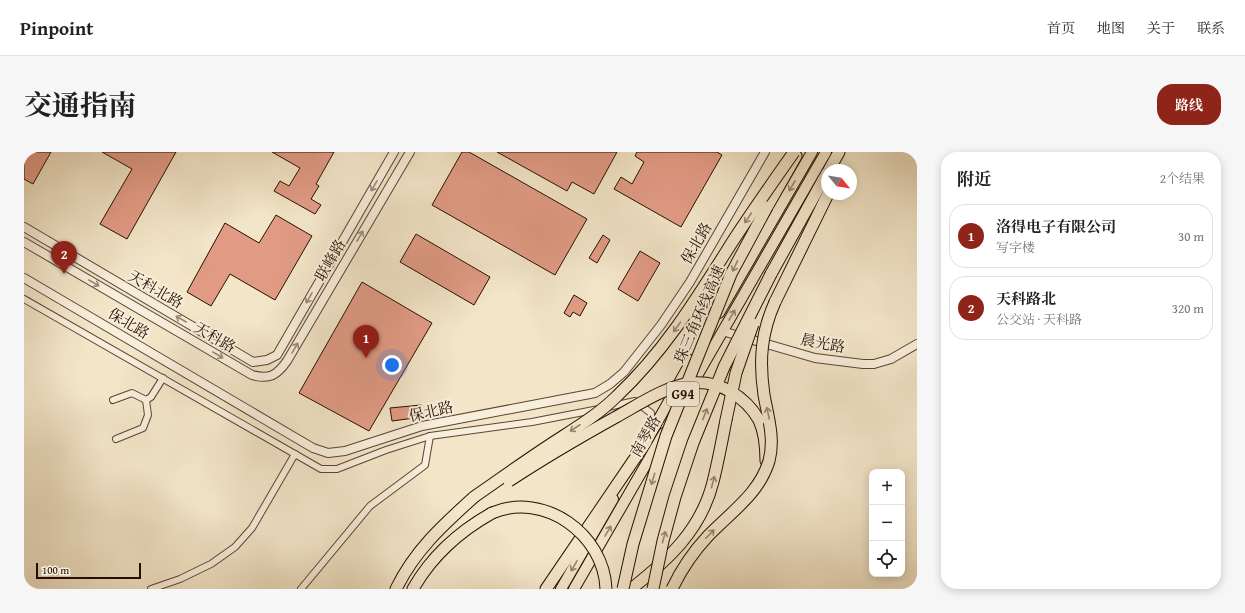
<!DOCTYPE html>
<html lang="zh">
<head>
<meta charset="utf-8">
<style>
	body { margin:0; font-family:"Gentium Book Plus","Noto Serif SC",serif; background:#f6f6f6; color:#222 }
	.controls { position:absolute; right:12px; bottom:12px; display:grid; overflow:hidden; border-radius:8px; box-shadow:0 2px 10px #0003 }
	.controls button { width:36px; height:36px; display:grid; place-items:center; padding:0; border:0; border-bottom:1px solid #e0e0e0; background:#fff; color:#222; font:20px sans-serif }
	.compass { position:absolute; left:797px; top:12px; width:36px; height:36px; border-radius:50%; background:#fff; box-shadow:0 2px 10px #0003; rotate:120deg }
	.scale { position:absolute; left:12px; bottom:10px; width:105px; box-sizing:border-box; padding-left:4px; border:2px solid #270f00; border-top:0; font-size:11px; line-height:14px; white-space:nowrap; color:#270f00; -webkit-text-stroke:3px #f7eedb; paint-order:stroke }
	.you { position:absolute; left:368px; top:213px; width:14px; height:14px; margin:-10px; border:3px solid #fff; border-radius:50%; background:#1a73e8; box-shadow:0 0 0 6px #1a73e833 }
	.badge { display:grid; place-items:center; width:26px; height:26px; border-radius:50%; background:#8f2418; color:#fff; font-size:13px; font-weight:700 }
	.pin { position:absolute; translate:-50% -33px; filter:drop-shadow(0 1px 2px #0008) }
	.pin::after { content:''; position:absolute; top:21px; width:14px; height:12px; background:inherit; clip-path:polygon(0 0,100% 0,50% 100%) }
	.list { margin:0; padding:0; list-style:none }
	h2 { display:flex; justify-content:space-between; align-items:center; height:52px; margin:0; padding:0 16px; font-size:17px }
	h2 small { font-size:13px; font-weight:400; color:#767676 }
	.list li { display:grid; grid-template-columns:26px 1fr auto; gap:12px; align-items:center; box-sizing:border-box; height:64px; margin:0 8px 8px; padding:0 8px; border:1px solid #e0e0e0; border-radius:16px }
	.list b { display:block; font-size:15px; white-space:nowrap }
	.list p { margin:0; font-size:13px; white-space:nowrap; color:#767676 }
	.list em { font-size:13px; font-style:normal; color:#767676 }
	.icon { flex:none; width:22px; height:22px; fill:none; stroke:currentColor; stroke-width:2; stroke-linecap:round; stroke-linejoin:round }
	.map { position:relative; flex:none; width:893px; height:437px; overflow:hidden; border-radius:16px }
	header { display:flex; align-items:center; gap:24px; box-sizing:border-box; height:56px; padding:0 20px; background:#fff; border-bottom:1px solid #e0e0e0 }
	header strong { font-size:19px }
	nav { display:flex; gap:22px; margin-inline-start:auto; font-size:14px }
	.intro { display:flex; align-items:center; justify-content:space-between; box-sizing:border-box; height:96px; padding:0 24px }
	h1 { margin:0; font-size:28px }
	.button { padding:10px 18px; border-radius:16px; background:#8f2418; color:#fff; font-size:14px; font-weight:700 }
	main { display:flex; gap:24px; padding:0 24px }
	aside { flex:1; background:#fff; border-radius:16px; box-shadow:0 2px 10px #0003 }
	.map>svg:first-child { display:block }
	.building { fill:#e19b85; stroke:#270f00 }
	.lines { fill:none; stroke-linecap:round; stroke-linejoin:round }
	.minor-casing { stroke:#5a4432; stroke-width:8 }
	.tertiary-casing { stroke:#5a4432; stroke-width:10 }
	.primary-casing { stroke:#270f00; stroke-width:12 }
	.motorway-casing { stroke:#270f00; stroke-width:13 }
	.minor { stroke:#f7eedb; stroke-width:6 }
	.tertiary { stroke:#f7eedb; stroke-width:8 }
	.primary { stroke:#f2e5c8; stroke-width:10 }
	.motorway { stroke:#f2e5c8; stroke-width:11 }
	.motorway-bridge-casing { stroke:#270f00; stroke-width:13; stroke-linecap:butt }
	.motorway-bridge { stroke:#f2e5c8; stroke-width:11 }
	.oneway { stroke:#998a78 }
	.oneway2 { stroke:#97856e }
	.labels { text-anchor:middle; dominant-baseline:central; stroke-width:4; stroke-linejoin:round; paint-order:stroke }
	.shield { fill:#f7eedb; stroke:#655242; stroke-width:1 }
	.shield-label { font-size:14px; font-weight:bold; fill:#270f00 }
	.street-label { font-size:15px; fill:#270f00; stroke:#f7eedb }
</style>
</head>
<body>
<header>
<strong>Pinpoint</strong>
<nav><a>首页</a><a>地图</a><a>关于</a><a>联系</a></nav>
</header>
<div class="intro"><h1>交通指南</h1><a class="button">路线</a></div>
<main>
<div class="map">
<svg width="893" height="437" viewBox="0 0 893 437">
	<rect width="100%" height="100%" fill="#f2e5c8"/>
	<filter id="stains"><feTurbulence type="fractalNoise" baseFrequency=".005" numOctaves="4"/><feColorMatrix values="0 0 0 0 .2 0 0 0 0 .09 0 0 0 0 .02 0 0 0 .5 -.17"/></filter>
	<radialGradient id="worn" r=".72"><stop offset=".6" stop-color="#630" stop-opacity="0"/><stop offset="1" stop-color="#630" stop-opacity=".3"/></radialGradient>
	<g class="building">
		<path d="M5,0H27L9,32L0,27V8Z"/>
		<path d="M78,0H152L103,87L76,72L108,17Z"/>
		<path d="M248,0H310L292,32L295,34L287,47L297,53L291,62L250,39L256,29L265,34L276,16Z"/>
		<path d="M438,0H445L563,67L531,123L408,53Z"/>
		<path d="M473,0H593L570,42L548,30L543,39Z"/>
		<path d="M613,0H693L698,3L657,75L590,37L597,25L608,32L620,10L611,4Z"/>
		<path d="M252,63L288,84L251,148L206,122L187,154L163,140L201,71L235,91Z"/>
		<path d="M392,82L466,125L450,153L376,110Z"/>
		<path d="M579,83L586,88L573,111L565,106Z"/>
		<path d="M616,99L636,111L614,149L594,137Z"/>
		<path d="M338,130L408,171L345,279L275,241Z"/>
		<path d="M550,143L563,151L556,164L549,160L546,165L540,161Z"/>
		<path d="M397,253L398,265L368,269L366,256Z"/>
	</g>
	<g class="lines">
		<defs>
			<g id="minor">
				<path d="M0,147L297,317H313L362,298L406,284L508,270L575,257"/>
				<path d="M89,248L108,241L122,248L127,245L139,226"/>
				<path d="M584,255L611,249L627,261L628,276"/>
				<path d="M92,287L119,276L124,263L122,248"/>
				<path d="M127,437L156,427L187,412L211,395L228,376L271,302"/>
				<path d="M277,437L346,354L401,313L406,284"/>
			</g>
			<g id="tertiary">
				<path d="M0,75L229,210L243,208L253,203L370,0"/>
				<path d="M0,90L228,223C246,228 253,223 263,209L386,0"/>
				<path d="M0,126L289,296L304,301L321,299L398,274L571,241L586,232L600,220L637,173L666,130L741,0"/>
				<path d="M698,179L791,206L839,212H850L867,207L893,192"/>
			</g>
			<g id="primary">
				<path d="M695,161L788,0"/>
				<path d="M666,236L802,0"/>
				<path d="M618,297L668,208"/>
				<path d="M537,437L589,347"/>
				<path d="M550,437L640,281"/>
			</g>
			<g id="motorway">
				<path d="M805,18L815,0"/>
				<path d="M743,55L772,4"/>
				<path d="M747,122L803,21"/>
				<path d="M751,150L804,42"/>
				<path d="M735,268C741,281 742,294 742,309"/>
				<path d="M372,437C391,398 419,373 450,345"/>
				<path d="M389,437C407,405 436,379 468,361"/>
				<path d="M522,437L622,290"/>
				<path d="M607,437C644,408 677,378 689,330C694,310 698,289 702,268"/>
			</g>
		</defs>
		<use href="#minor" class="minor-casing"/>
		<use href="#tertiary" class="tertiary-casing"/>
		<use href="#primary" class="primary-casing"/>
		<use href="#motorway" class="motorway-casing"/>
		<use href="#minor" class="minor"/>
		<use href="#tertiary" class="tertiary"/>
		<use href="#primary" class="primary"/>
		<use href="#motorway" class="motorway"/>
		<defs>
			<g id="motorway-bridge">
				<path d="M702,268L712,221L729,172"/>
				<path d="M485,329C520,306 556,285 592,265C614,253 642,234 667,231C695,228 721,244 735,268"/>
				<path d="M450,345C476,327 501,309 527,292C550,277 574,263 593,244C640,200 673,146 707,92C727,61 749,30 770,0"/>
				<path d="M468,361C520,339 580,382 582,437"/>
				<path d="M599,437L609,392L642,284L707,122L743,55"/>
				<path d="M629,437L639,389L651,345L669,291L700,215L747,122"/>
				<path d="M648,437C657,418 669,400 684,384C707,360 735,342 745,309C751,287 744,265 740,243C735,209 737,181 751,150"/>
			</g>
		</defs>
		<use href="#motorway-bridge" class="motorway-bridge-casing"/>
		<use href="#motorway-bridge" class="motorway-bridge"/>
	</g>
	<defs><path id="oneway-shaft" d="M-6 0H5M1.5-3L5.5 0L1.5 3" fill="none" stroke-width="1.6" stroke-linecap="round" stroke-linejoin="round"/></defs>
	<g class="oneway">
		<use href="#oneway-shaft" transform="translate(350 34) rotate(120)"/>
		<use href="#oneway-shaft" transform="translate(336 84) rotate(-60)"/>
		<use href="#oneway-shaft" transform="translate(70 131) rotate(30)"/>
		<use href="#oneway-shaft" transform="translate(285 146) rotate(120)"/>
		<use href="#oneway-shaft" transform="translate(157 167) rotate(-150)"/>
		<use href="#oneway-shaft" transform="translate(271 196) rotate(-60)"/>
		<use href="#oneway-shaft" transform="translate(194 203) rotate(30)"/>
	</g>
	<g class="oneway2">
		<use href="#oneway-shaft" transform="translate(768 34) rotate(120)"/>
		<use href="#oneway-shaft" transform="translate(724 66) rotate(124)"/>
		<use href="#oneway-shaft" transform="translate(711 114) rotate(116)"/>
		<use href="#oneway-shaft" transform="translate(708 163) rotate(-60)"/>
		<use href="#oneway-shaft" transform="translate(653 175) rotate(126)"/>
		<use href="#oneway-shaft" transform="translate(744 261) rotate(-102)"/>
		<use href="#oneway-shaft" transform="translate(681 262) rotate(-69)"/>
		<use href="#oneway-shaft" transform="translate(551 276) rotate(147)"/>
		<use href="#oneway-shaft" transform="translate(629 327) rotate(107)"/>
		<use href="#oneway-shaft" transform="translate(689 330) rotate(-75)"/>
		<use href="#oneway-shaft" transform="translate(584 379) rotate(-60)"/>
		<use href="#oneway-shaft" transform="translate(686 382) rotate(-45)"/>
		<use href="#oneway-shaft" transform="translate(640 385) rotate(-75)"/>
		<use href="#oneway-shaft" transform="translate(550 414) rotate(120)"/>
	</g>
	<g class="labels">
		<rect class="shield" x="643" y="230" width="32" height="24" rx="3"/>
		<g class="shield-label">
			<text x="659" y="242">G94</text>
		</g>
		<g class="street-label">
			<text transform="translate(672 91) rotate(-60)">保北路</text>
			<text transform="translate(306 108) rotate(-60)">联峰路</text>
			<text transform="translate(132 137) rotate(30)">天科北路</text>
			<text transform="translate(675 162) rotate(-67)">珠三角环线高速</text>
			<text transform="translate(105 171) rotate(31)">保北路</text>
			<text transform="translate(191 185) rotate(30)">天科路</text>
			<text transform="translate(799 191) rotate(11)">晨光路</text>
			<text transform="translate(407 259) rotate(-13)">保北路</text>
			<text transform="translate(621 284) rotate(-60)">南琴路</text>
		</g>
	</g>
	<rect width="100%" height="100%" filter="url(#stains)"/>
	<rect width="100%" height="100%" fill="url(#worn)"/>
</svg>
<div class="controls">
<button>+</button>
<button>−</button>
<button><svg class="icon" aria-label="locate" viewBox="0 0 24 24"><circle cx="12" cy="12" r="6"/><path d="M12 2v4M12 18v4M2 12h4M18 12h4"/></svg></button>
</div>
<svg class="compass" viewBox="-18 -18 36 36"><path d="M0-13l5 13h-10z" fill="#e53935"/><path d="M0 13l5-13h-10z" fill="#767676"/></svg>
<div class="scale">100 m</div>
<div class="you"></div>
<div class="pin badge" style="left:342px;top:206px">1</div>
<div class="pin badge" style="left:40px;top:122px">2</div>
</div>
<aside>
<h2>附近<small>2个结果</small></h2>
<ul class="list">
<li><span class="badge">1</span><div><b>洛得电子有限公司</b><p>写字楼</p></div><em>30 m</em></li>
<li><span class="badge">2</span><div><b>天科路北</b><p>公交站 · 天科路</p></div><em>320 m</em></li>
</ul>
</aside>
</main>
</body>
</html>
